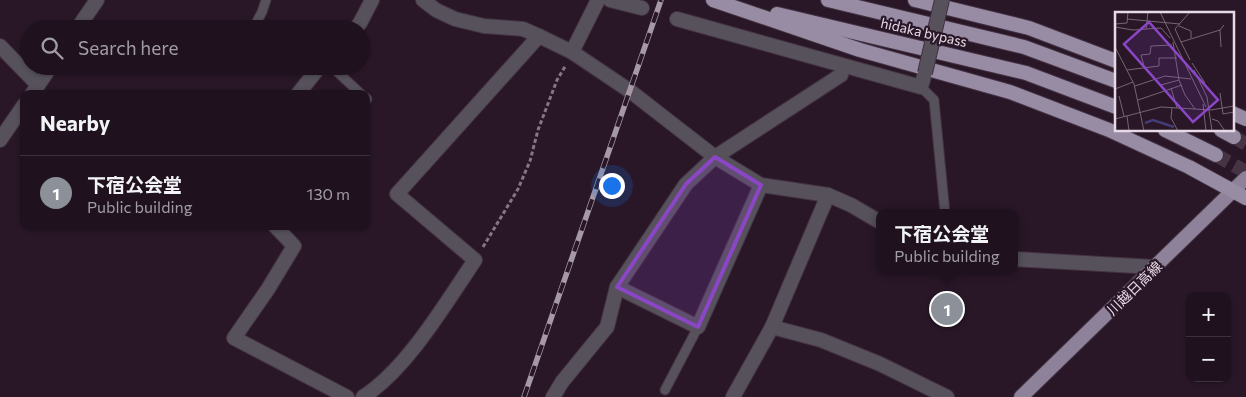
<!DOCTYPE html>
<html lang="en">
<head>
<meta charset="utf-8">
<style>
	body { margin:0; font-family:Commissioner,"Noto Sans JP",sans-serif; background:#2c1f2b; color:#f1f3f6 }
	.controls { position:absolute; right:15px; bottom:15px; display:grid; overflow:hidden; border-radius:10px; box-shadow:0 1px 4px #0004 }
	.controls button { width:45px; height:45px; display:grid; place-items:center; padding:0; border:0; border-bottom:1px solid #3c313c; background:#1f111e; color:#f1f3f6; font:25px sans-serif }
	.you { position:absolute; left:611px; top:185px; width:18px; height:18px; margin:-12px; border:4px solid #fff; border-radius:50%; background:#1a73e8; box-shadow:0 0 0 8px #1a73e833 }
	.badge { display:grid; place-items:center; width:32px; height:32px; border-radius:50%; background:#8c9099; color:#fff; font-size:16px; font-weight:700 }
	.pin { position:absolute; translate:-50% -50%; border:2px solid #fff; box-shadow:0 1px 5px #0006 }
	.popup { position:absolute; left:876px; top:209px; width:142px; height:65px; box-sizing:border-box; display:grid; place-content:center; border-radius:10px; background:#1f111e; filter:drop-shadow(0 1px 4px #0005); font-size:16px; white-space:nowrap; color:#a19da4 }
	.popup b { font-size:19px; color:#f1f3f6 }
	.popup::after { content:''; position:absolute; left:50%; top:100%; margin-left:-10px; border:10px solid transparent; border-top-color:#1f111e }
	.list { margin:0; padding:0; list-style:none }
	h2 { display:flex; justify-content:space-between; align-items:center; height:65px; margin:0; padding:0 20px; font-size:21px }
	h2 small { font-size:16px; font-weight:400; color:#a19da4 }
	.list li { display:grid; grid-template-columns:32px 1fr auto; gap:15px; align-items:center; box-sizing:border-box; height:75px; padding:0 20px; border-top:1px solid #3c313c }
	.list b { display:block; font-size:19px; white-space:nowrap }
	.list p { margin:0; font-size:16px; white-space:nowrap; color:#a19da4 }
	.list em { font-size:16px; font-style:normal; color:#a19da4 }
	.icon { flex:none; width:28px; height:28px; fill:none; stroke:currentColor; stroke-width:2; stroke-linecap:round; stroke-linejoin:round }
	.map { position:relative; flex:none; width:1246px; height:397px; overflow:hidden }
	.search { position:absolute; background:#1f111e; box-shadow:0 1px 4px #0004; left:20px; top:20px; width:350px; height:55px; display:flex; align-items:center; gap:12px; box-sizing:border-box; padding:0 18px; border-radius:28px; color:#a19da4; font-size:19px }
	.panel { position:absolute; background:#1f111e; box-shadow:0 1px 4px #0004; left:20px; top:90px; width:350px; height:140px; border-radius:10px }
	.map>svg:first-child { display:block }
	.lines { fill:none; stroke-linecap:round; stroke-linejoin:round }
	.trunk-tunnel { stroke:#463444; stroke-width:14; stroke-dasharray:14 7; stroke-linecap:butt }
	.service-casing { stroke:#443243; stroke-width:11 }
	.minor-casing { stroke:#443243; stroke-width:16 }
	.primary-casing { stroke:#443243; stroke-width:16 }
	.trunk-casing { stroke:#443243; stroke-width:16 }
	.path { stroke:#857684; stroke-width:3; stroke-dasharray:4 2.5; stroke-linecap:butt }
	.service { stroke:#56515b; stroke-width:9 }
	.minor { stroke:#56515b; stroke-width:14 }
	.primary { stroke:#8d8299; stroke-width:14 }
	.trunk { stroke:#988ca5; stroke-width:14 }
	.rail-casing { stroke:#a698a5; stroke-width:5.5 }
	.rail { stroke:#291728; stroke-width:4; stroke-dasharray:11; stroke-linecap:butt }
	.minor-bridge-casing { stroke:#443243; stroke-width:16; stroke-linecap:butt }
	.minor-bridge { stroke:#56515b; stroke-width:14 }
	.marked { fill:#8b46c5; fill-opacity:0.2; stroke:#8b46c5; stroke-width:4; stroke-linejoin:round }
	.labels { text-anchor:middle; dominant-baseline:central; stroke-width:4.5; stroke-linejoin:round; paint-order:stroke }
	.street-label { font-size:14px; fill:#e7dae6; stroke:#291728 }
	.inset-river { fill:none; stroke:#423c77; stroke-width:2.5 }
	.inset-road { fill:none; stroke:#756574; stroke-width:1 }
	.view { fill:#8b46c5; fill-opacity:0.15; stroke:#8b46c5; stroke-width:2.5 }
	.inset-edge { fill:none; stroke:#e7dae6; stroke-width:2.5 }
</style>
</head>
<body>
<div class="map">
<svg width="1246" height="397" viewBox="0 0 1246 397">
	<rect width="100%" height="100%" fill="#291728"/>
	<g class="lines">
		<g class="trunk-tunnel">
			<path d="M1234,137L1246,144"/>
			<path d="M1216,155L1246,172"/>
		</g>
		<defs>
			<g id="service">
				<path d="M253,29L262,12L266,0"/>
				<path d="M331,66L361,94"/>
				<path d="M921,87L934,100L945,213"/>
				<path d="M366,98L367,99"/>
				<path d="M665,390L698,327"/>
			</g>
			<g id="minor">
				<path d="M423,0L436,10L455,19L484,26L523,29L539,36L572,52L630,91L715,157L761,185L828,195L851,205L880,222"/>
				<path d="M610,0L642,8"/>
				<path d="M677,19L921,87L925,73"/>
				<path d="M77,29L97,0"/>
				<path d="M355,29L360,23L372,0"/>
				<path d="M0,46L38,85"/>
				<path d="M572,52L598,0"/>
				<path d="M32,94L51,66"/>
				<path d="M298,94L320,66"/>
				<path d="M0,140L24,105"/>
				<path d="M275,226L294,246L268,289L234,338L347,397"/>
				<path d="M1014,259L1154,267"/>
				<path d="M617,287L698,327L761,185"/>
				<path d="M772,327L821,340L880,364L947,397"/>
				<path d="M363,397C407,369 445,304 475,260L397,194L539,36"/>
				<path d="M553,397L562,382L607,327L617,287L686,184L715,157L841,75"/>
				<path d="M733,397L772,327L828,195"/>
			</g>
			<path id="primary" d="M1021,397L1246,178"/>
			<g id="trunk">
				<path d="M713,0L860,50L1010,92L1109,130L1189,167L1246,198"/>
				<path d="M828,0L1024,47L1116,81"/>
				<path d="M915,0L1029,28L1116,61"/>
				<path d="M777,14L1026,73L1116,107"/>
				<path d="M1232,113L1246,119"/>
				<path d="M1165,130L1216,155"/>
				<path d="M1221,130L1234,137"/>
			</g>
		</defs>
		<use href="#service" class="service-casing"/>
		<use href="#minor" class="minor-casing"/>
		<use href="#primary" class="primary-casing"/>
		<use href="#trunk" class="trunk-casing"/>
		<path class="path" d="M483,247L518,189L530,161L538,130L557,80L566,65"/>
		<use href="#service" class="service"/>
		<use href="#minor" class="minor"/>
		<use href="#primary" class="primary"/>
		<use href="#trunk" class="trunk"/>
		<defs>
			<path id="rail" d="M524,397L661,0"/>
		</defs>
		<use href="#rail" class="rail-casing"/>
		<use href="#rail" class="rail"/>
		<defs>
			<path id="minor-bridge" d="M925,73L942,0"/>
		</defs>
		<use href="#minor-bridge" class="minor-bridge-casing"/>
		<use href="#minor-bridge" class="minor-bridge"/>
	</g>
	<path class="marked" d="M715,157L761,185L698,327L617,287L686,184Z"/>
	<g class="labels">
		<g class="street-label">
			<text transform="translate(924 32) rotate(13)">hidaka bypass</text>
			<text transform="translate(1134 288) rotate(-44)">川越日高線</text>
		</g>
	</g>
	<g transform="translate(1115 12)">
		<rect width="119" height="119" fill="#291728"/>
		<path class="inset-river" d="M30,111L38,108L59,115"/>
		<path class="inset-road" d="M45,0L91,95M75,0L60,17L66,30L105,18L109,13M12,7L65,12M0,12L12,11L13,0M64,14L76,19V26M0,15L18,18L46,16L55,26M31,17L33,0M105,18L106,35M58,30L64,68L70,83L80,97M66,30L75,48M0,35L19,72L29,119M77,51L90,71M29,54L26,43L35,42L36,34L57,33M12,58L44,54V46H62M79,58L92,85L97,119M46,73L64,68M20,74L50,64L76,67M56,76L62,96M0,77L18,70M105,81L108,102L119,100M4,84L9,104M23,88L67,73M88,92L91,119M57,96L56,106L63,119M12,104L14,119M0,107L46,95L96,98L119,94M97,107L103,109L110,119"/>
		<path class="view" d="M34,10L103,88L78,110L9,32Z"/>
		<rect width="119" height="119" class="inset-edge"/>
	</g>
</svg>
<div class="controls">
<button>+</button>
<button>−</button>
</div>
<div class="you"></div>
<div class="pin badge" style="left:947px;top:309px">1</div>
<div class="popup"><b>下宿公会堂</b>Public building</div>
<div class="search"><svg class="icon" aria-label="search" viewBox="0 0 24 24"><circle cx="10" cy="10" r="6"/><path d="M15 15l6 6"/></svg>Search here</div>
<section class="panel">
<h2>Nearby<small></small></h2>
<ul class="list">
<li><span class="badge">1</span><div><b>下宿公会堂</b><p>Public building</p></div><em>130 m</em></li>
</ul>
</section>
</div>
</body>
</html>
